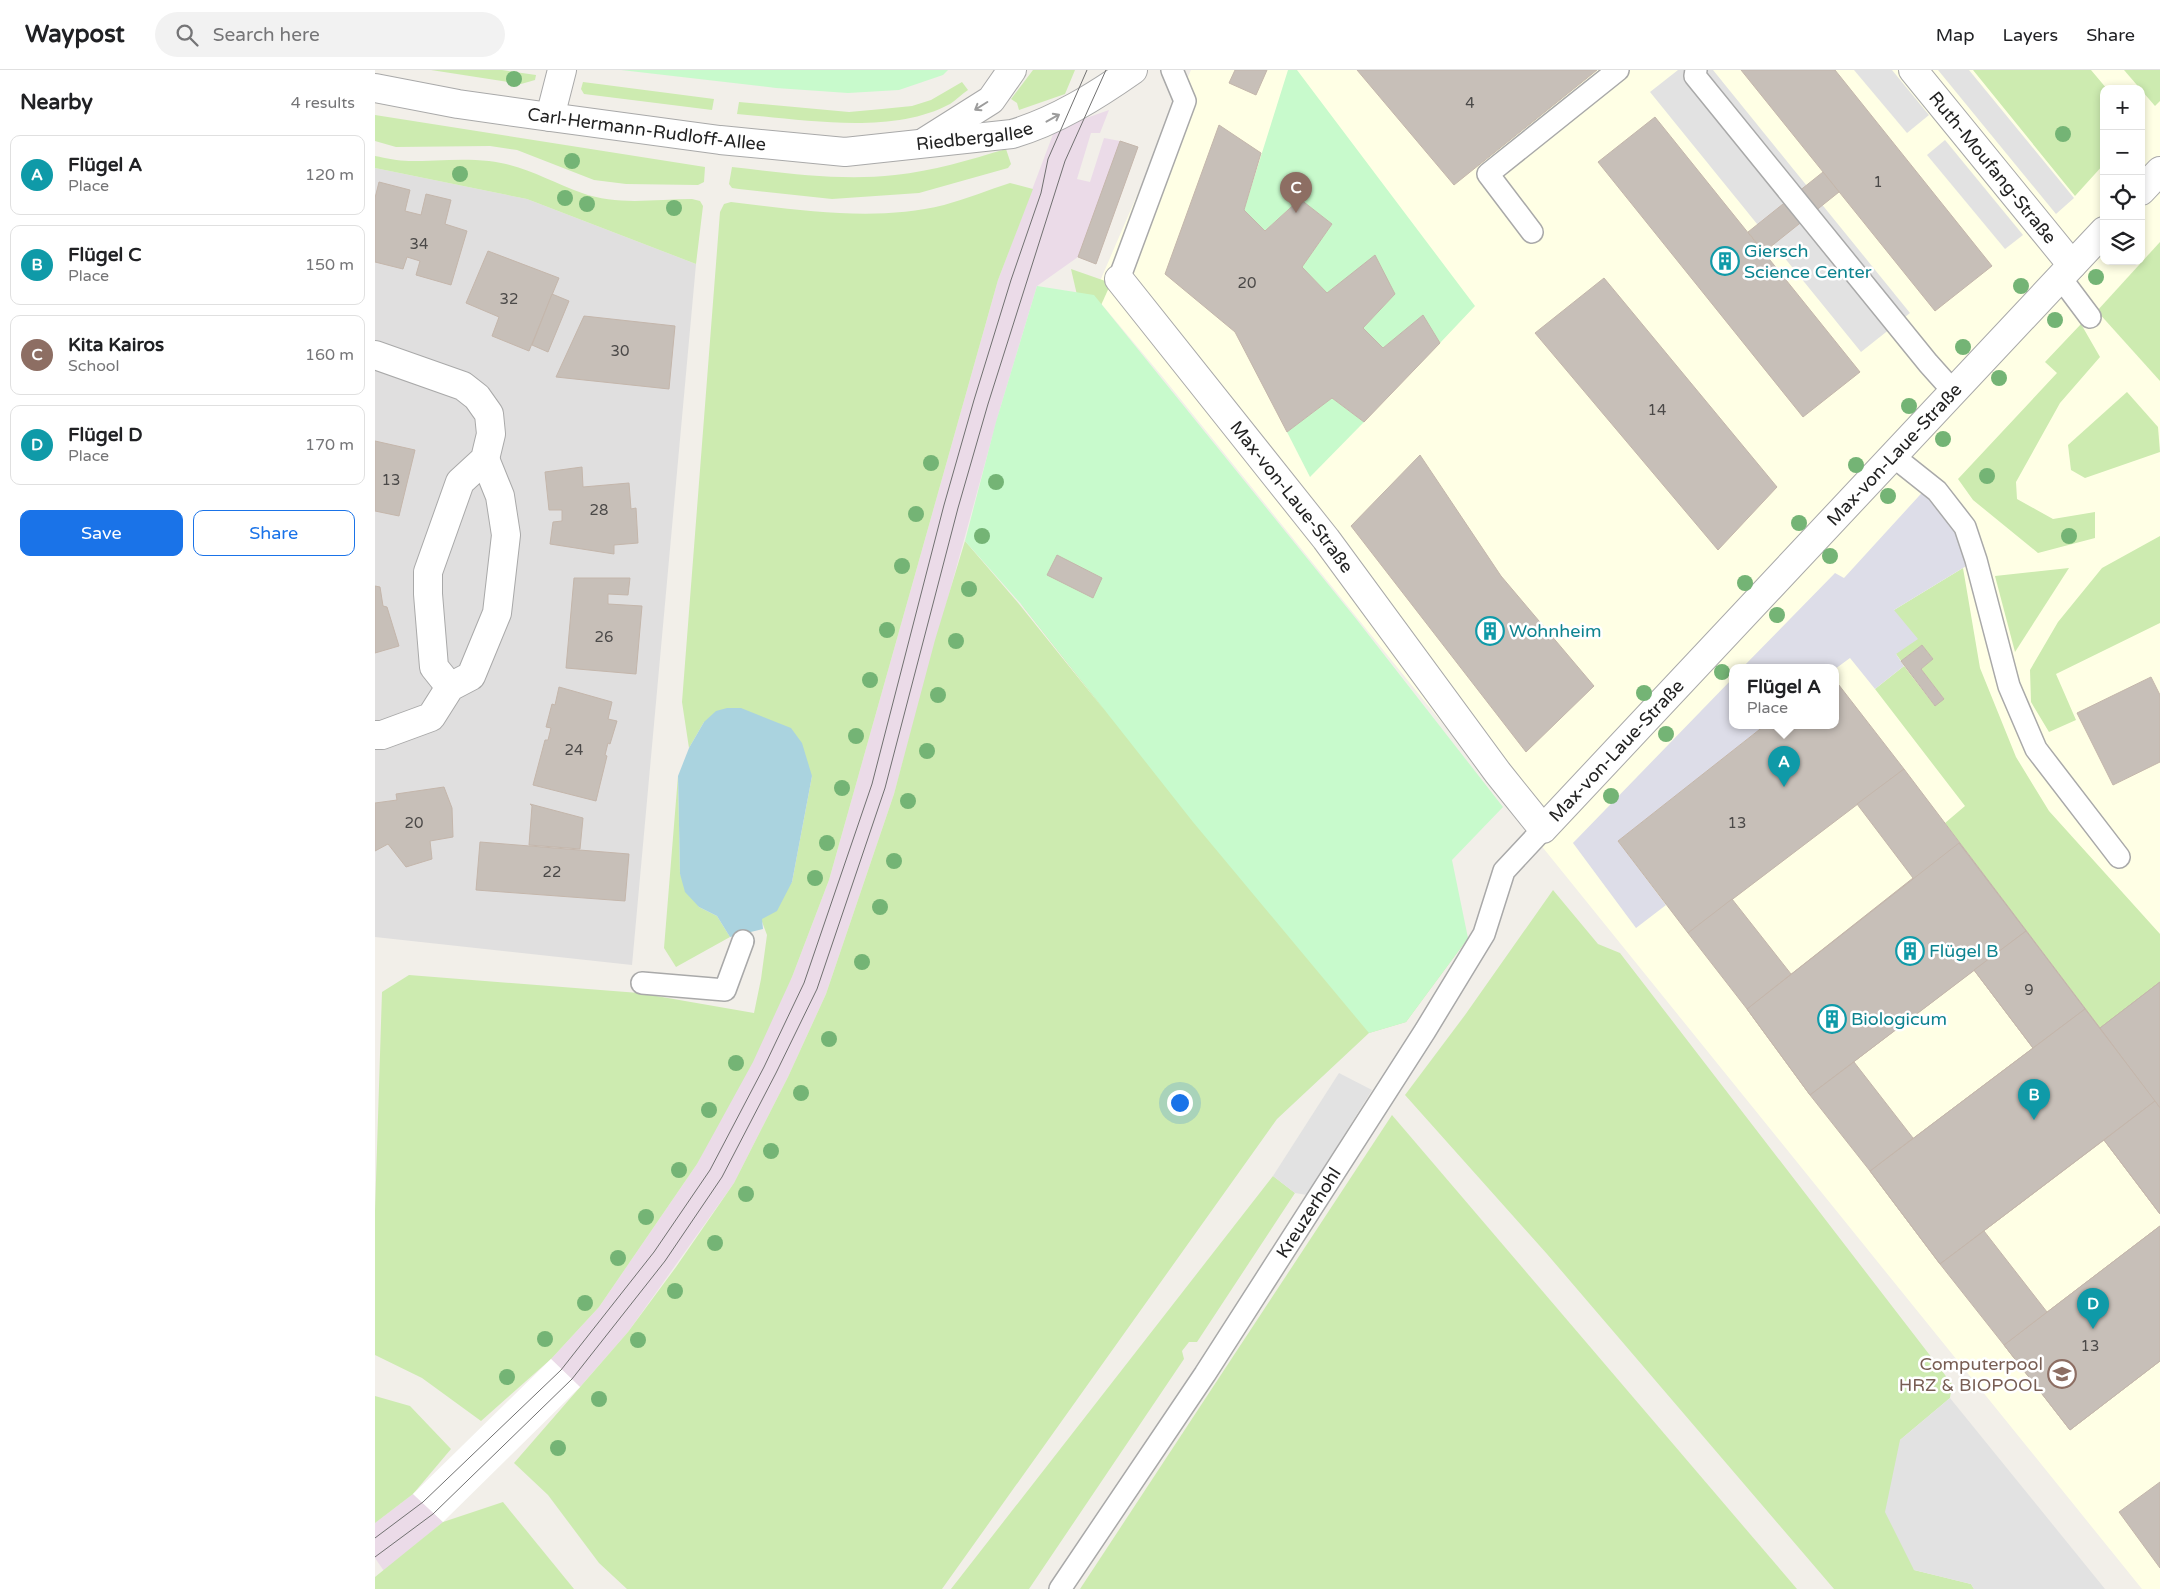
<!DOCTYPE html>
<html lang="en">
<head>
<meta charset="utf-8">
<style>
	body { margin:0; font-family:"Varela Round",sans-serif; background:#f2f2f2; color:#202124 }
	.controls { position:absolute; right:15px; top:15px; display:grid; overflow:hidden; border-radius:10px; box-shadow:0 2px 8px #0003 }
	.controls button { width:45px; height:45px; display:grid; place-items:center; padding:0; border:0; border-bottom:1px solid #e0e0e0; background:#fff; color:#202124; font:25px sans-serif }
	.you { position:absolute; left:804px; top:1032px; width:18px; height:18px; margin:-12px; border:4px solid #fff; border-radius:50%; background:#1a73e8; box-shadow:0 0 0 8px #1a73e833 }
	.badge { display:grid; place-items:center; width:32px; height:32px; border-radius:50%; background:#1a73e8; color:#fff; font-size:16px; font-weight:700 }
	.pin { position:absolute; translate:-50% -41px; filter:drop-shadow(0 1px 2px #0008) }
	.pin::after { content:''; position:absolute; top:26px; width:18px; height:15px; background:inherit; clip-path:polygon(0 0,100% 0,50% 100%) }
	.popup { position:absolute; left:1354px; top:594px; width:110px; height:65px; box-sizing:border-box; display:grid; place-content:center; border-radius:10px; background:#fff; filter:drop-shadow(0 1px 4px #0005); font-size:16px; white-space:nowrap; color:#757577 }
	.popup b { font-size:19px; color:#202124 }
	.popup::after { content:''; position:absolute; left:50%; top:100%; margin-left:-10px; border:10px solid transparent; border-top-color:#fff }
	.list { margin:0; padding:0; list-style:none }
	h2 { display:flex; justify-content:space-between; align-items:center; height:65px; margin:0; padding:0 20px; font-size:21px }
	h2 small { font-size:16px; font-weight:400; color:#757577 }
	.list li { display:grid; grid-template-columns:32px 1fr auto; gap:15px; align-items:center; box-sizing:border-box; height:80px; margin:0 10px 10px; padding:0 10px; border:1px solid #e0e0e0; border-radius:10px }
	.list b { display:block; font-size:19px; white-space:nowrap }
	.list p { margin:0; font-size:16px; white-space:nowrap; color:#757577 }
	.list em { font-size:16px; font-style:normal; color:#757577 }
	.actions { display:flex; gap:10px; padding:15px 20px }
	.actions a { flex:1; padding:11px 0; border:1px solid #1a73e8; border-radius:10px; text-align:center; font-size:18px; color:#1a73e8 }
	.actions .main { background:#1a73e8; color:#fff }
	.icon { flex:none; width:28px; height:28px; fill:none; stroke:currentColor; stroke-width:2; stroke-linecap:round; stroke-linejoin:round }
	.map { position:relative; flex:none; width:1785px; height:1519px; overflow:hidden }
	header { display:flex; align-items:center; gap:30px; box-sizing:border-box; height:70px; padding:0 25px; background:#fff; border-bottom:1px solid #e0e0e0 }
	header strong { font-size:24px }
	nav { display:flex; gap:28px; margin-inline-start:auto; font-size:18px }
	.search { width:350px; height:45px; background:#f2f2f2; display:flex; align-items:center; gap:12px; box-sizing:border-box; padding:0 18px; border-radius:28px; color:#757577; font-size:19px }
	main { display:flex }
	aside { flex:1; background:#fff }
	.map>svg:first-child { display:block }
	.residential { fill:#e0dfdf }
	.industrial { fill:#ebdbe8 }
	.education { fill:#ffffe5; fill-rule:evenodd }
	.grass { fill:#cdebb0 }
	.park { fill:#c8facc }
	.parking { fill:#e2e2e2 }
	.plaza { fill:#dddde8 }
	.water { fill:#aad3df }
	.pier { fill:#fff }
	.building { fill:#c7bfb8; stroke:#c4b6ab }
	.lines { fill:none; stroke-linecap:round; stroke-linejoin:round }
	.service-casing { stroke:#a9a9a9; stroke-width:24 }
	.minor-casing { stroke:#a9a9a9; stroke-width:30 }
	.service { stroke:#fff; stroke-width:21 }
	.minor { stroke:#fff; stroke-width:28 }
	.tram { stroke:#707070; stroke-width:1 }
	.tree { fill:#74b475 }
	.oneway { stroke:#9c9c9c }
	.labels { text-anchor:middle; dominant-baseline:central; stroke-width:5; stroke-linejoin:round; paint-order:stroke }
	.number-label { font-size:15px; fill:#4b4948 }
	.street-label { font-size:18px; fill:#222; stroke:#fff }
	.culture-label { font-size:18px; fill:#0d838f; stroke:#fff; text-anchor:start }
	.education-label { font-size:18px; fill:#785e54; stroke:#fff; text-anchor:end }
</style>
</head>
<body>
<header>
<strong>Waypost</strong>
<div class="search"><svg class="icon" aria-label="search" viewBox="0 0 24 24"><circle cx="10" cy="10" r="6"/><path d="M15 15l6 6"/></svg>Search here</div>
<nav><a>Map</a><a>Layers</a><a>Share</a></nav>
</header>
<main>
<aside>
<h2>Nearby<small>4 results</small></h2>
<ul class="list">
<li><span class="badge" style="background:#0f9aa8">A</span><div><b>Flügel A</b><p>Place</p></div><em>120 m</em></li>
<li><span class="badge" style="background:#0f9aa8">B</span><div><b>Flügel C</b><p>Place</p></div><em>150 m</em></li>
<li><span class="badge" style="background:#8d6e63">C</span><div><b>Kita Kairos</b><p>School</p></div><em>160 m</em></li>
<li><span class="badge" style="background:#0f9aa8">D</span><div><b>Flügel D</b><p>Place</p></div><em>170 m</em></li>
</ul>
<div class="actions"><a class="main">Save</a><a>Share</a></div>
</aside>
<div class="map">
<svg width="1785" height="1519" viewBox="0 0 1785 1519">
	<rect width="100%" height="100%" fill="#f2efe9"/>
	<path class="residential" d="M0,98L152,129L321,194L257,895L0,867Z"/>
	<g class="industrial">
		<path d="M734,40L725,63H716L702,109L715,112L729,68L745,71L763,77L721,194L703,187L662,216L625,339L519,724L451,924L413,1007L359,1113L253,1262L205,1317L176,1289L224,1237L322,1094L417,907L454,810L623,210L680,59Z"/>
		<path d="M38,1424L68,1452L9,1501L0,1488V1453Z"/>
	</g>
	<path class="education" d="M816,0H1785V1519H1767L786,305L719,225ZM1729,19H1766V191H1729ZM1358,598H1460V656H1358Z"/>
	<g class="grass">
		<path d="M56,0H127L161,5L160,10L146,14Z"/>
		<path d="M658,0H700L690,24L644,40L642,33L636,29Z"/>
		<path d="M1598,0H1716L1732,19H1729V94L1700,126Z"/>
		<path d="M1749,0H1785V31L1780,36Z"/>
		<path d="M208,12L339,29L337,40L209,24L206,19Z"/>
		<path d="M587,12L593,20C587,24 581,30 575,34C516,66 426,49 362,44L364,32L474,42L507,39L537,36L556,30Z"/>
		<path d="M0,45L330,97L329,112L323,115L251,114L219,110L142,80L115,76L21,77L0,71Z"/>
		<path d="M631,79L636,94L633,98L544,123L457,129L364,119L357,118L354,114L357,97C411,103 465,111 520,105C558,101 594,90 631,79Z"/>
		<path d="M0,86C11,88 23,91 34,91C61,91 87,88 114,91C149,95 176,112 207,123C243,136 280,129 317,129L325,131L328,136L321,194L152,129L0,98Z"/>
		<path d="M635,113L658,119L623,210L454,810L417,907L378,992L322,1094L224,1237L176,1289L106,1351L47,1308L0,1285V1141L7,922L34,905L264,923L379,943L386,909L392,865L386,849L417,812L437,706L329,652L314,678L307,632L345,142L349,134L356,132C424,140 501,152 569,135C591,129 613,120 635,113Z"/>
		<path d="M1785,172V311L1722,241Z"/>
		<path d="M696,199L736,213L718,253L708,251Z"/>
		<path d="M1706,254L1725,287L1685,333L1641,412L1642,429L1678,449L1720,442V468L1663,483L1598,430L1583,409L1682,303L1670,292Z"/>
		<path d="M1752,322L1783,357L1785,382L1710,408L1696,400L1693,375Z"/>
		<path d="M1785,466V553L1681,604L1701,650L1674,662L1656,632L1655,600L1683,552L1727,498Z"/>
		<path d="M590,471L644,534L730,641L646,534L1093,868L1031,952L994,963L902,1049L567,1519H252L224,1493L173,1425L139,1393L253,1262L301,1197L359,1113L413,1007L451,924L519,724L560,570Z"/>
		<path d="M1588,498L1605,598L1641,687L1674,741L1785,864V912L1725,958L1570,753L1590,736L1500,619L1529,596L1559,635L1569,629L1546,599L1558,589L1547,575L1526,591L1521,584L1519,540Z"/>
		<path d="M1694,498L1640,582L1620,506Z"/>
		<path d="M303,706L305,804L324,837L342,846L355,867L301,897L289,878Z"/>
		<path d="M1178,820L1223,874L1245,883L1577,1314L1575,1328L1525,1370L1539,1500L1596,1514L1599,1519H1459L1172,1184L1030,1025L1090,945Z"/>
		<path d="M1017,1045L1422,1519H705Z"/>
		<path d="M898,1106L920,1123L822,1272H814L807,1281L809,1289L654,1519H576Z"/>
		<path d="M0,1326L35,1336L76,1379L38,1424L0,1453Z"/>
		<path d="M128,1432L199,1519H0V1507L68,1452Z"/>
	</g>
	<g class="park">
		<path d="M246,0H573L568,5L524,20L473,23L401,18Z"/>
		<path d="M913,0H922L1100,236L1065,273L1048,246L1008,278L988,258L1020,224L952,223L927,197L957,154L925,129L890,161L869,140Z"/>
		<path d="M662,216L719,225L982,550L1128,737L1077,790L1093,868L1031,952L994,963L818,752L646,534L590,471L621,352Z"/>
		<path d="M957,328L989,352L935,407L912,362Z"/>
	</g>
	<g class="parking">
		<path d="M1303,0H1338L1535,243L1486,282L1275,22Z"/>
		<path d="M1479,0H1517L1554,45L1532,63Z"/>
		<path d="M1563,0H1594L1699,128L1681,144Z"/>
		<path d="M1570,70L1648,165L1630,179L1552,85Z"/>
		<path d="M964,1003L997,1020L932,1125L920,1123L898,1106Z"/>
		<path d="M1575,1328L1730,1519H1599L1596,1514L1539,1500L1510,1442L1525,1370Z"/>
	</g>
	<g class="plaza">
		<path d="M1554,415L1601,490L1519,540L1543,569L1521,584L1529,596L1500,619L1475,588L1460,599L1367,598L1460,503L1469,508Z"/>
		<path d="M1358,608V656H1389L1243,771L1291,835L1261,858L1198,773Z"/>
	</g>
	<path class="water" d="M352,638H366L416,658L427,673L437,706L417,812L402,841L387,849L388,859L355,867L342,846L324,837L310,822L305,804L303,706L314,678L329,652L341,641Z"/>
	<path class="pier" d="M176,1289L205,1317L68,1452L38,1424Z"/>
	<g class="building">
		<path d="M860,0H892L881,25L854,13Z"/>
		<path d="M982,0H1222L1079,115Z"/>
		<path d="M1366,0H1460L1617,196L1560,241Z"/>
		<path d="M1280,47L1485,302L1428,347L1223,92Z"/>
		<path d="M844,55L886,83L869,140L890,161L925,129L957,154L927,197L952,223L1000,185L1020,224L988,258L1008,278L1048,245L1065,273L989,352L957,328L912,362L860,262L790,204Z"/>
		<path d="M745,71L763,77L721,194L703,187Z"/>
		<path d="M1448,102L1464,122L1389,182L1373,162Z"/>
		<path d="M4,112L35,120L30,141L46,145L51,124L76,130L70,154L92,161L76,215L41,205L45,191L32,187L28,199L0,192V128Z"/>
		<path d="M113,181L184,208L154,281L117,266L124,247L91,233Z"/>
		<path d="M1229,208L1402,417L1343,480L1160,263Z"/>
		<path d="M177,224L194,231L173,282L157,275Z"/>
		<path d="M209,246L300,256L294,319L181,307Z"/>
		<path d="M0,371L40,380L24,446L0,441Z"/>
		<path d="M1045,385L1126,506L1219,616L1151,682L976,456Z"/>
		<path d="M207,397L208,417L254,413L256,439L261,438L263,473L239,475V484L175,474L178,452L187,451V440H174L170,402Z"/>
		<path d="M682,485L727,508L718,528L672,505Z"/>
		<path d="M199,508H255L253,525L233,524V534L267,536L261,604L191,598Z"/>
		<path d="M0,516L5,517L8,536L12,537L24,576L0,583Z"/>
		<path d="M1547,575L1558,589L1546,599L1569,629L1560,636L1526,591Z"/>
		<path d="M1776,607L1785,625V692L1738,715L1702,643Z"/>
		<path d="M1460,610L1529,699L1313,863L1243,771L1389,656H1460Z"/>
		<path d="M184,617L237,632L233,649L242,651L235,674L233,673L230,685L232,686L221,731L158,715L170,670H173L176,658L171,657L177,634L180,635Z"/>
		<path d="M1529,699L1725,958L1785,912V1144L1729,1070L1565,1194L1495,1101L1658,978L1599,900L1435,1025L1372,939L1538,808L1482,734Z"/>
		<path d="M69,717L77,738L78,767L55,771L57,789L31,797L13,774L0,781V733L22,730L21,724Z"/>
		<path d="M155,734L208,748L205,779L154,775L157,736Z"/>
		<path d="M105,772L254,784L250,831L101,820Z"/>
		<path d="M1584,773L1651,861L1435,1025L1372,939Z"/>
		<path d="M1357,829L1416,904L1372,939L1313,863Z"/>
		<path d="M1651,861L1710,939L1658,978L1599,900Z"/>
		<path d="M1785,912V1038L1725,958Z"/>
		<path d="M1710,939L1780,1031L1565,1194L1495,1101Z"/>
		<path d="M1479,992L1538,1068L1495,1101L1435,1025Z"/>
		<path d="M1780,1031L1785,1038V1144L1729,1070Z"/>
		<path d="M1785,1156V1291L1695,1360L1629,1275Z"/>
		<path d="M1785,1156V1291L1695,1360L1629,1275Z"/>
		<path d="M1609,1161L1672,1242L1629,1275L1565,1194Z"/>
		<path d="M1785,1412V1498L1744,1442Z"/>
	</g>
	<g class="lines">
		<defs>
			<g id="service">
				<path d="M1321,0L1320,6L1553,293L1578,321"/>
				<path d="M1157,162L1113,104L1243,0"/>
				<path d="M1685,207L1715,247"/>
				<path d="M744,209L810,31L797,0"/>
				<path d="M1518,386L1562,421L1590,457L1601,490L1634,616L1661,679L1744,787"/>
				<path d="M267,913L350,920L368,871"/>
				<path id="s1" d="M685,1519L830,1304L1050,961L1109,864L1129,801L1168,759"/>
			</g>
			<g id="minor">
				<path id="s2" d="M1538,0L1697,195"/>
				<path id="s3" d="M0,18L83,34L175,47L345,70L470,82L637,64C681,51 721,26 758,0"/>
				<path d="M175,47L187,0"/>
				<path d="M551,71L616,30L637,0"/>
				<path d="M1766,121L1785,101"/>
				<path id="s4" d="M744,209L951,469L1123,703L1168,759L1729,161"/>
				<path d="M0,285L88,316L102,327L114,344L116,364L110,389L85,412L53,502V524L59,597L75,617"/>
				<path d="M0,665H7L56,647L75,617L96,606L122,543L131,465L125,426L110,389"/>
			</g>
		</defs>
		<use href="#service" class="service-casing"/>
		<use href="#minor" class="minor-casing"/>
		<use href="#service" class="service"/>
		<use href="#minor" class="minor"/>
		<g class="tram">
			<path d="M0,1468L48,1432L186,1300L279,1182L335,1100L389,997L429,913L497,714L569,435L599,330L636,210L666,123L673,89L712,0"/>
			<path d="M0,1487L58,1444L197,1309L290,1191L347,1107L401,1003L442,919L510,718L583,438L613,334L690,91L731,0"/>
		</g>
	</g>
	<g class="tree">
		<circle cx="139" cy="9" r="8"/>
		<circle cx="1688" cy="64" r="8"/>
		<circle cx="197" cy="91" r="8"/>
		<circle cx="85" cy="104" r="8"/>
		<circle cx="190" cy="128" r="8"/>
		<circle cx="212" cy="134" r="8"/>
		<circle cx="299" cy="138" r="8"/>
		<circle cx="1721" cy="207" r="8"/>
		<circle cx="1646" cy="216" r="8"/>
		<circle cx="1680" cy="250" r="8"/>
		<circle cx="1588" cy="277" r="8"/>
		<circle cx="1624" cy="308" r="8"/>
		<circle cx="1534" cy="336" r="8"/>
		<circle cx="1568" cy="369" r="8"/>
		<circle cx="556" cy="393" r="8"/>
		<circle cx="1481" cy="395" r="8"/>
		<circle cx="1612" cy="406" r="8"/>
		<circle cx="621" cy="412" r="8"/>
		<circle cx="1513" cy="426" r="8"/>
		<circle cx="541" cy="444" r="8"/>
		<circle cx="1424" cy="453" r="8"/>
		<circle cx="607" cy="466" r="8"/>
		<circle cx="1694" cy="466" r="8"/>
		<circle cx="1455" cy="486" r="8"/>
		<circle cx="527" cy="496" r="8"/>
		<circle cx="1370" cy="513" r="8"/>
		<circle cx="594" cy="519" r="8"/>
		<circle cx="1402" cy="545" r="8"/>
		<circle cx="512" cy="560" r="8"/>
		<circle cx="581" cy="571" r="8"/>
		<circle cx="1347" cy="602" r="8"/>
		<circle cx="495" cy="610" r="8"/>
		<circle cx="1269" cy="623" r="8"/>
		<circle cx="563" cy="625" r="8"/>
		<circle cx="1291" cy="664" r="8"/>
		<circle cx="481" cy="666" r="8"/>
		<circle cx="552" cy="681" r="8"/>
		<circle cx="467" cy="718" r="8"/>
		<circle cx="1236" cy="726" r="8"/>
		<circle cx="533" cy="731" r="8"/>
		<circle cx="452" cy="773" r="8"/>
		<circle cx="519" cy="791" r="8"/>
		<circle cx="440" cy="808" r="8"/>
		<circle cx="505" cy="837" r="8"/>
		<circle cx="487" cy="892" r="8"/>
		<circle cx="454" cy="969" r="8"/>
		<circle cx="361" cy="993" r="8"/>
		<circle cx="426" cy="1023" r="8"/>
		<circle cx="334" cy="1040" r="8"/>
		<circle cx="396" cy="1081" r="8"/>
		<circle cx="304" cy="1100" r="8"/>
		<circle cx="371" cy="1124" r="8"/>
		<circle cx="271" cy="1147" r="8"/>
		<circle cx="340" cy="1173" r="8"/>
		<circle cx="243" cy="1188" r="8"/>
		<circle cx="300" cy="1221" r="8"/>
		<circle cx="210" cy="1233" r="8"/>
		<circle cx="170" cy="1269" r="8"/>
		<circle cx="263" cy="1270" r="8"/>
		<circle cx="132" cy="1307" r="8"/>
		<circle cx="224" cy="1329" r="8"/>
		<circle cx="183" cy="1378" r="8"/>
	</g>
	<defs><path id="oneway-shaft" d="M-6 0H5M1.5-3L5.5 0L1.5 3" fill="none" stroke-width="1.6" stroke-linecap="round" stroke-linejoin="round" transform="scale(1.25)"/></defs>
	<g class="oneway">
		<use href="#oneway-shaft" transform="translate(606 36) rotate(148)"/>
		<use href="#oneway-shaft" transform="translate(678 48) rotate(-29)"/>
	</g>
	<defs>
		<symbol id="building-ring" viewBox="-11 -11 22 22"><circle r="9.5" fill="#fff" stroke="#0f9aa8" stroke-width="1.5"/><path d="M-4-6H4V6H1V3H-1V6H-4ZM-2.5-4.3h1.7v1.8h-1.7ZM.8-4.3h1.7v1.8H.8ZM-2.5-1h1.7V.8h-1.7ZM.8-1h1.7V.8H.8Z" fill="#0f9aa8"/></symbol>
		<symbol id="university-ring" viewBox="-11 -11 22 22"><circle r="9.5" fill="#fff" stroke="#8d6e63" stroke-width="1.5"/><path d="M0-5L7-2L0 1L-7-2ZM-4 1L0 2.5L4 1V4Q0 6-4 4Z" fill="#8d6e63"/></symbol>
	</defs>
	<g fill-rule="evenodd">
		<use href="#building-ring" x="1334" y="175" width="32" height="32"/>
		<use href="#building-ring" x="1099" y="545" width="32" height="32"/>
		<use href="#building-ring" x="1519" y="865" width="32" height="32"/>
		<use href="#building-ring" x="1441" y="933" width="32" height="32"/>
		<use href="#university-ring" x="1671" y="1288" width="32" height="32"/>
	</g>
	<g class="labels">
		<g class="number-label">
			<text x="1095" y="33">4</text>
			<text x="1503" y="112">1</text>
			<text x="44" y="174">34</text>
			<text x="872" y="213">20</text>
			<text x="134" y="229">32</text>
			<text x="245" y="281">30</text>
			<text x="1282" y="340">14</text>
			<text x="16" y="410">13</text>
			<text x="224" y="440">28</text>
			<text x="229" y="567">26</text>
			<text x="199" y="680">24</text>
			<text x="39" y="753">20</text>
			<text x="1362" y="753">13</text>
			<text x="177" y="802">22</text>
			<text x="1654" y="920">9</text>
			<text x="1715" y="1276">13</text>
		</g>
		<g class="street-label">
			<text stroke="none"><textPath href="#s3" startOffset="275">Carl-Hermann-Rudloff-Allee</textPath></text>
			<text stroke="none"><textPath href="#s3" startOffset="605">Riedbergallee</textPath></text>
			<text stroke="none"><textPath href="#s2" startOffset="126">Ruth-Moufang-Straße</textPath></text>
			<text stroke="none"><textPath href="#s4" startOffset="1208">Max-von-Laue-Straße</textPath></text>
			<text stroke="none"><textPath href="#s4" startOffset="278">Max-von-Laue-Straße</textPath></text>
			<text stroke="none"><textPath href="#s4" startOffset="802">Max-von-Laue-Straße</textPath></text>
			<text stroke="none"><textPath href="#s1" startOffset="451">Kreuzerhohl</textPath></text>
		</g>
		<g class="culture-label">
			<text x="1369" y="181">Giersch<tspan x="1369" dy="21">Science Center</tspan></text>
			<text x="1134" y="561">Wohnheim</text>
			<text x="1554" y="881">Flügel B</text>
			<text x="1476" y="949">Biologicum</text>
		</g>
		<g class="education-label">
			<text x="1668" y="1294">Computerpool<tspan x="1668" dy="21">HRZ &amp; BIOPOOL</tspan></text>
		</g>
	</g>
</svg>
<div class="controls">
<button>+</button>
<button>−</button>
<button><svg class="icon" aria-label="locate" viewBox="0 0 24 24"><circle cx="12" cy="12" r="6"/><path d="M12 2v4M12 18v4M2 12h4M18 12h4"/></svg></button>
<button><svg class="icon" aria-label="layers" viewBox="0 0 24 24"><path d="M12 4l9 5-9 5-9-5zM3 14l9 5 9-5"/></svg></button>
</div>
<div class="you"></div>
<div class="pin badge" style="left:1409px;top:717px;background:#0f9aa8">A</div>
<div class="popup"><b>Flügel A</b>Place</div>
<div class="pin badge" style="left:1659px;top:1050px;background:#0f9aa8">B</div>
<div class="pin badge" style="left:921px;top:143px;background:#8d6e63">C</div>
<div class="pin badge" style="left:1718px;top:1259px;background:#0f9aa8">D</div>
</div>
</main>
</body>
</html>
